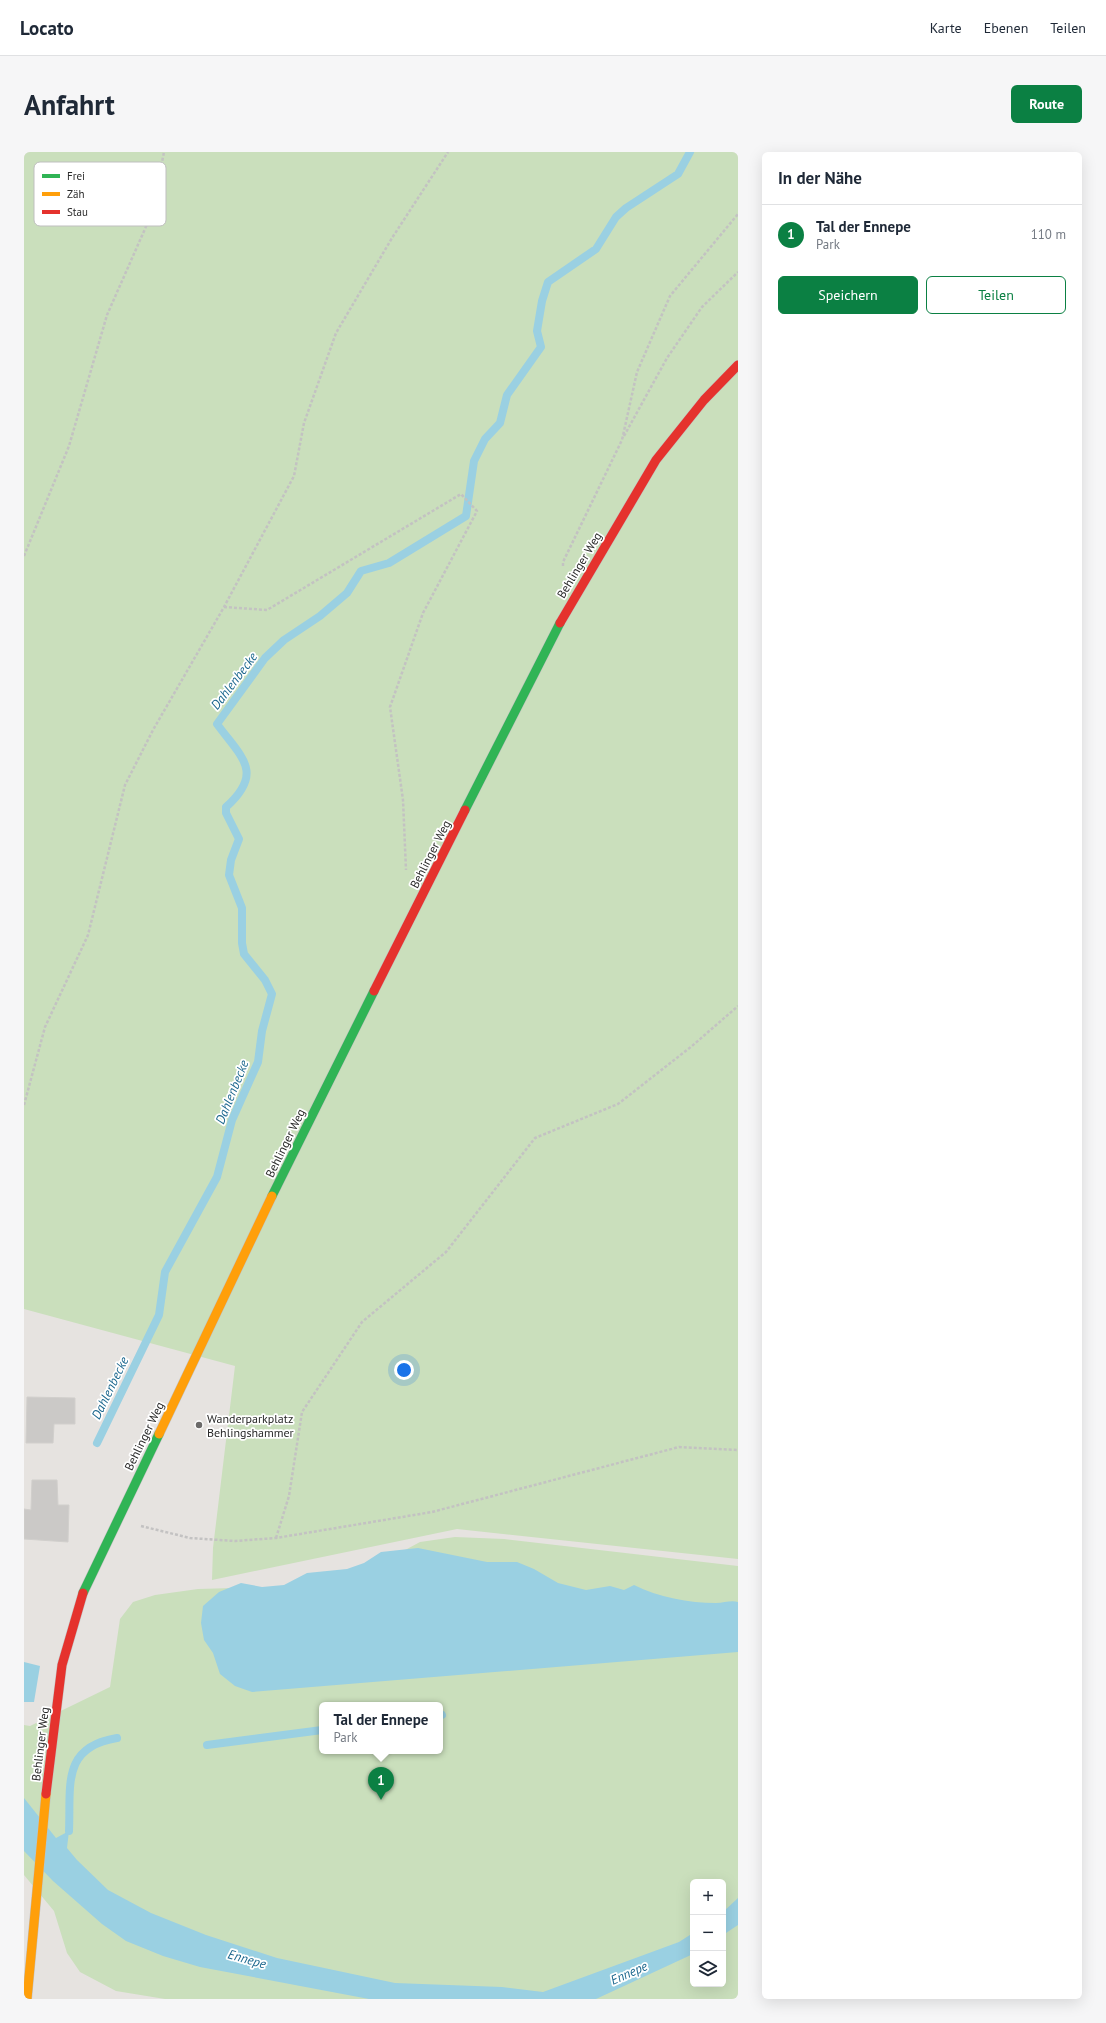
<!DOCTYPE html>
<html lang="de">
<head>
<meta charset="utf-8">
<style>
	body { margin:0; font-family:"PT Sans",sans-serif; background:#f6f6f7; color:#1f2937 }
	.controls { position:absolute; right:12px; bottom:12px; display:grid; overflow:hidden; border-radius:6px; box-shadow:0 4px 16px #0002 }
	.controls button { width:36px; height:36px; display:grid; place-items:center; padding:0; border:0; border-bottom:1px solid #e0e1e3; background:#fff; color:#1f2937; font:20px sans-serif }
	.you { position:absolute; left:380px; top:1218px; width:14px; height:14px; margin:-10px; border:3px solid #fff; border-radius:50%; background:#1a73e8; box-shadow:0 0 0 6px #1a73e833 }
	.badge { display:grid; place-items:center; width:26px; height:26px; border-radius:50%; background:#0b8043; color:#fff; font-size:13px; font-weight:700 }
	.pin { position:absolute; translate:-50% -33px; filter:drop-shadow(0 1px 2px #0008) }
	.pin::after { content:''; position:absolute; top:21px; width:14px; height:12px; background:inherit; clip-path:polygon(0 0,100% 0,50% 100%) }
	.popup { position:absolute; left:295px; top:1550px; width:124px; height:52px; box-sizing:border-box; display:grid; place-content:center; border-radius:6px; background:#fff; filter:drop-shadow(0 1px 3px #0005); font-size:13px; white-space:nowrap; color:#747a83 }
	.popup b { font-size:15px; color:#1f2937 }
	.popup::after { content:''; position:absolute; left:50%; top:100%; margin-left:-8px; border:8px solid transparent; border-top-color:#fff }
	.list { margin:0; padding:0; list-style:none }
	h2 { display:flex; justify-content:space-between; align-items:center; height:52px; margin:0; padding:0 16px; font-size:17px }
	h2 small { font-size:13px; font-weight:400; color:#747a83 }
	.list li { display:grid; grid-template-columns:26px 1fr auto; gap:12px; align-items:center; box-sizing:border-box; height:60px; padding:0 16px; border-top:1px solid #e0e1e3 }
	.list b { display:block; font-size:15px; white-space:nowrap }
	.list p { margin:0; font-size:13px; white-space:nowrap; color:#747a83 }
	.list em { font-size:13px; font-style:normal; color:#747a83 }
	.actions { display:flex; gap:8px; padding:12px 16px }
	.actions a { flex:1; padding:9px 0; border:1px solid #0b8043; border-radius:6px; text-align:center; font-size:14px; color:#0b8043 }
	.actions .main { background:#0b8043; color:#fff }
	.icon { flex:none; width:22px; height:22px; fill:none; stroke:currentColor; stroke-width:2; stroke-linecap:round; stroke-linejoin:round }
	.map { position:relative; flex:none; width:714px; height:1847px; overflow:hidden; border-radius:6px }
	header { display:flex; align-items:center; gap:24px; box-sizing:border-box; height:56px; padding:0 20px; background:#fff; border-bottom:1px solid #e0e1e3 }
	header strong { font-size:19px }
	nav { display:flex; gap:22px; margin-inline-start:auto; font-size:14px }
	.intro { display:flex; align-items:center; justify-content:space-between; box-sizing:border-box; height:96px; padding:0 24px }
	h1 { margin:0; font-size:28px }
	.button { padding:10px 18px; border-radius:6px; background:#0b8043; color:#fff; font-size:14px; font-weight:700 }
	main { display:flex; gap:24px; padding:0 24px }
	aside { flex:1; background:#fff; border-radius:6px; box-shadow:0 4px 16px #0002 }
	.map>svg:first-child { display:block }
	.green { fill:#cadfbc; fill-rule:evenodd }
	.water { fill:#9ad0e2 }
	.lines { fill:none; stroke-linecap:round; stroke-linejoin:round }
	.stream { stroke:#9ad0e2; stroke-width:8 }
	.building { fill:#cbc9c7; stroke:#d1cfcc }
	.fast-casing { stroke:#c1c0c1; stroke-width:10 }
	.slow-casing { stroke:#c1c0c1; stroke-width:10 }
	.jam-casing { stroke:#c1c0c1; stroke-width:10 }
	.path { stroke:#c3c2c2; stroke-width:2.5; stroke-dasharray:3 2; stroke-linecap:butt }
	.fast { stroke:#30b455; stroke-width:9 }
	.slow { stroke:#ff9f0a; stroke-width:9 }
	.jam { stroke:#e5322d; stroke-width:9 }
	.poi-dot { fill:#6b6a69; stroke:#fff; stroke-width:1.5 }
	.labels { text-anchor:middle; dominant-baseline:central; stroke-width:3.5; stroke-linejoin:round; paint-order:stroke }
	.street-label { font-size:12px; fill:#292929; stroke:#fff }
	.poi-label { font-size:12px; fill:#292929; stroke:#fff; text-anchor:start }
	.water-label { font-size:13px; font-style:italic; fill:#1a668d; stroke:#fff }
	.key { fill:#fff; stroke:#bfbfbf; stroke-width:1 }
	.key-label { font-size:11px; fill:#292929 }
</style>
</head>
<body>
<header>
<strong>Locato</strong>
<nav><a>Karte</a><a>Ebenen</a><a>Teilen</a></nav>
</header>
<div class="intro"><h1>Anfahrt</h1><a class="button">Route</a></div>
<main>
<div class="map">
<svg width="714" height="1847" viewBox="0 0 714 1847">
	<rect width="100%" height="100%" fill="#e6e3e0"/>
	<g class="green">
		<path d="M0,0H714V1407L433,1377L188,1428L189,1396L211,1214L0,1157Z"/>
		<path d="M431,1385L480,1387L714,1414V1847H141L92,1839L56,1820L43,1801L30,1759L0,1723V1573L6,1574L86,1535L96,1467L109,1450L131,1443L174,1437L209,1436L240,1450L344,1418L396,1390ZM298,1553H416V1599H298ZM669,1730H699V1832H669Z"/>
	</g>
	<g class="water">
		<path d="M394,1396L463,1410H493L510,1417L534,1431L562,1438L586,1434L600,1438L610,1433C634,1445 665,1451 692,1451C700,1451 707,1448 714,1450V1500L228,1540L211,1534L196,1522L189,1501L180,1488L177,1471L179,1454L195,1440L217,1431L238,1435L260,1433L283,1421L323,1417L340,1411L357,1400Z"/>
		<path d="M0,1510L16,1514L10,1550H0Z"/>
		<path d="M0,1646L32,1686L45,1679L43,1696L53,1708L84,1738L127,1761L182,1783L253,1806L371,1831L478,1835L519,1840L655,1790L669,1781V1802L572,1847H345L176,1815L139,1804L102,1789L78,1772L29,1729L0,1699Z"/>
		<path d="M714,1746V1773L699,1783V1760Z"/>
	</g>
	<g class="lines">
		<g class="stream">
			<path d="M73,1291L135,1163L141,1120L193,1025L208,968L234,910L238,879L248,842L241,828L220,802L218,791V756L205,723L207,708L215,687L202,661V655C241,620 217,605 193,572L241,506L260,488L296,464L323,441L337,419L365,411L442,364L450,309L461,287L476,271L483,243L517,195L513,179L518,149L524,130L572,97L592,65L602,56L654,22L666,0"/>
			<path d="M416,1564L418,1563"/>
			<path d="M183,1593L298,1578"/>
			<path d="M45,1679C47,1634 37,1595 93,1586"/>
		</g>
	</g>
	<g class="building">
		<path d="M3,1245L51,1246V1272H30L29,1291H2Z"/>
		<path d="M8,1328H33L34,1353H45L44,1390L0,1387V1357L7,1358Z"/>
	</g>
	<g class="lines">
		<defs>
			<g id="fast">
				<path d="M441,658L536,471"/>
				<path d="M248,1044L350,839"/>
				<path d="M59,1441L135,1282"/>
			</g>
			<g id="slow">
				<path d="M135,1282L248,1044"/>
				<path d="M3,1847L22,1642"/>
			</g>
			<g id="jam">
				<path d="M536,471L632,308L680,248L714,213"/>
				<path d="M350,839L441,658"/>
				<path d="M22,1642L38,1513L59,1441"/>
			</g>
		</defs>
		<use href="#fast" class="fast-casing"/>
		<use href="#slow" class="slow-casing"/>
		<use href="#jam" class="jam-casing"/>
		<g class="path">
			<path d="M600,284L643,206L678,155L714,120"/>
			<path d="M0,404L45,294L83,163L128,61L140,0"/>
			<path d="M539,414V410L598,288L613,220L646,144L714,62"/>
			<path d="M200,455L243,458L437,342L453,359L399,461L366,555L379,648L382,718"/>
			<path d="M0,953L21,875L64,783L101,633L129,578L200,455L270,324L280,271L312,181L368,86L424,0"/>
			<path d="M117,1374L166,1386L211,1389L252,1386L408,1360L655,1295L714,1298"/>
			<path d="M252,1386L265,1344L278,1260L338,1170L422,1100L511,986L594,952L668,894L714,854"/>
		</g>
		<use href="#fast" class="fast"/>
		<use href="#slow" class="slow"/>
		<use href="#jam" class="jam"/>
	</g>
	<circle class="poi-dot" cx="175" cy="1273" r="4"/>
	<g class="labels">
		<g class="street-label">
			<text transform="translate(555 413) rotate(-59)">Behlinger Weg</text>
			<text transform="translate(406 702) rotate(-63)">Behlinger Weg</text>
			<text transform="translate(261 991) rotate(-64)">Behlinger Weg</text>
			<text transform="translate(120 1284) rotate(-64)">Behlinger Weg</text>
			<text transform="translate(16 1592) rotate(-83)">Behlinger Weg</text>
		</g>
		<g class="poi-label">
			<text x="183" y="1266">Wanderparkplatz<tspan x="183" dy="14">Behlingshammer</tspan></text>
		</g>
		<g class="water-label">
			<text transform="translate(210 529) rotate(-53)">Dahlenbecke</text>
			<text transform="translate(208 940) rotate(-68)">Dahlenbecke</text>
			<text transform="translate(86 1236) rotate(-64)">Dahlenbecke</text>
			<text transform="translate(223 1807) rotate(16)">Ennepe</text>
			<text transform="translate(605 1821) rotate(-24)">Ennepe</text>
		</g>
	</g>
	<rect x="10" y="10" width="132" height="64" rx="6" class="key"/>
	<rect x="18" y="22" width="18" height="4" fill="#30b455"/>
	<rect x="18" y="40" width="18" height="4" fill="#ff9f0a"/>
	<rect x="18" y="58" width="18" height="4" fill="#e5322d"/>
	<g class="key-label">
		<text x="43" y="28">Frei</text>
		<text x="43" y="46">Zäh</text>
		<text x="43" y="64">Stau</text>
	</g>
</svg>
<div class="controls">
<button>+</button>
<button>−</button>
<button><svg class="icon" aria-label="layers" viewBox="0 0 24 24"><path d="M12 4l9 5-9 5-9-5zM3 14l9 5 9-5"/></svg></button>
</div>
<div class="you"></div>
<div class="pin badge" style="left:357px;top:1648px">1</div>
<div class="popup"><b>Tal der Ennepe</b>Park</div>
</div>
<aside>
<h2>In der Nähe<small></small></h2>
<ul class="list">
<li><span class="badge">1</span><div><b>Tal der Ennepe</b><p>Park</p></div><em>110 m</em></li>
</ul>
<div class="actions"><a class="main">Speichern</a><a>Teilen</a></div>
</aside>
</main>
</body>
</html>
